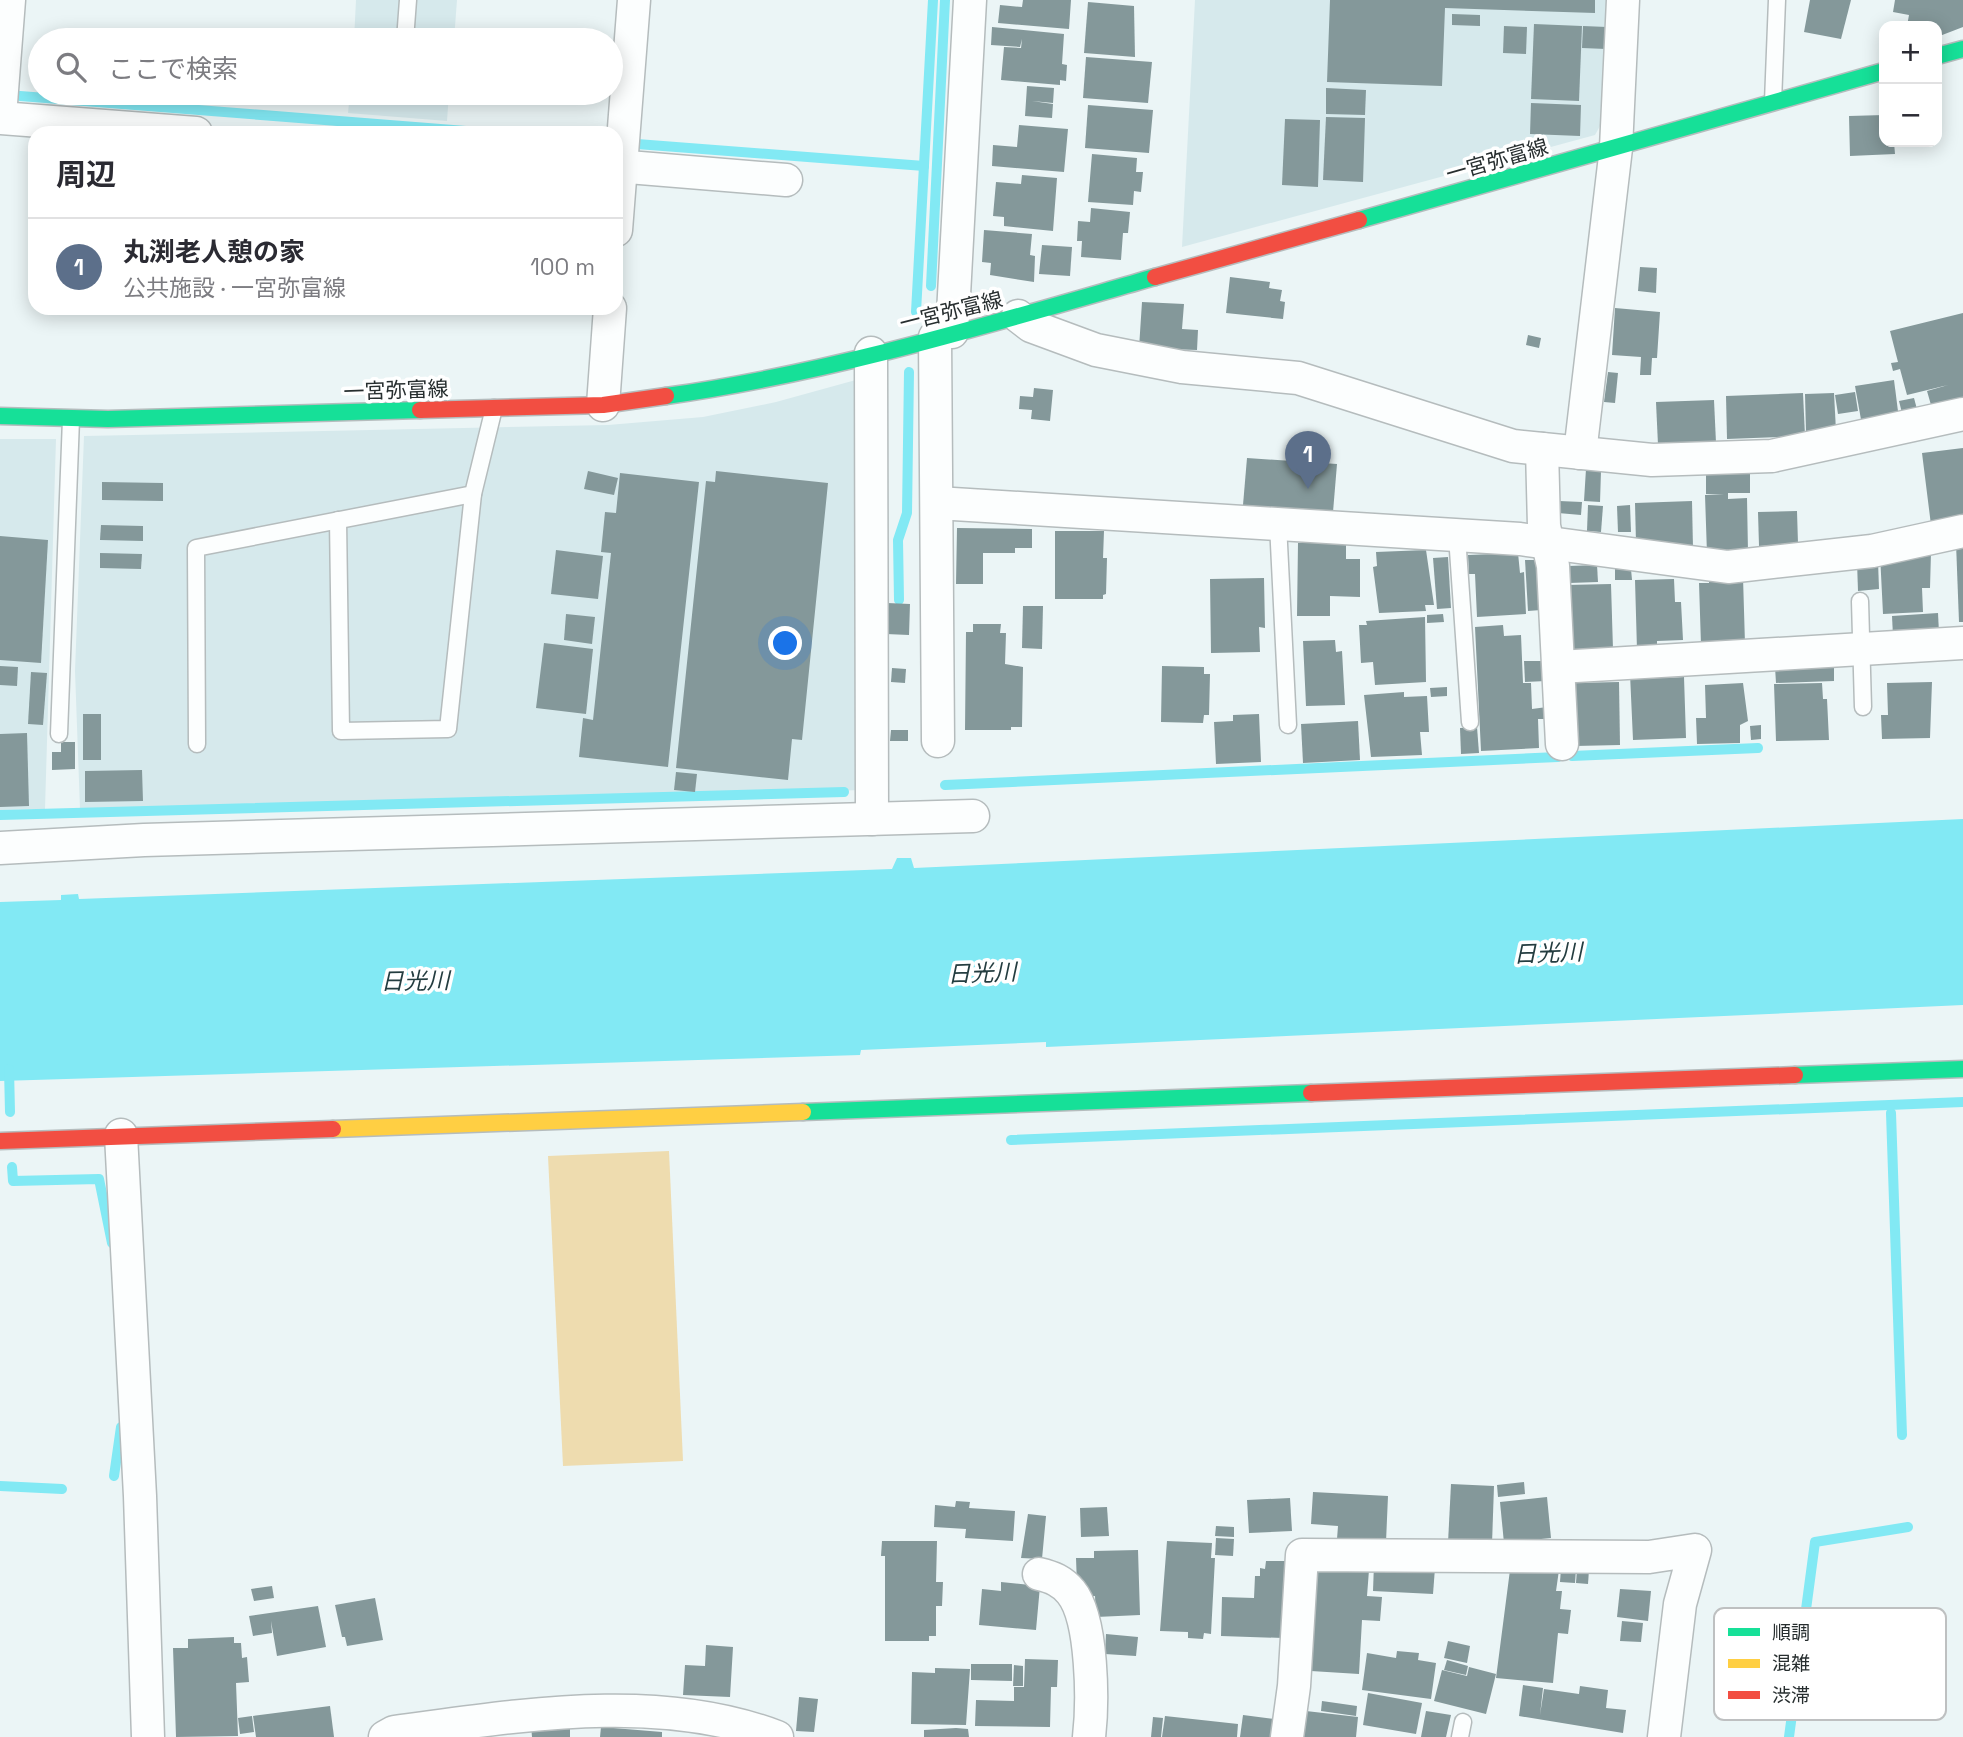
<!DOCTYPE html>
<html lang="ja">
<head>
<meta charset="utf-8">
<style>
	body { margin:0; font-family:"Space Grotesk","Noto Sans JP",sans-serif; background:#f7f7f7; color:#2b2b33 }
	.controls { position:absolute; right:21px; top:21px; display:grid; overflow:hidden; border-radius:14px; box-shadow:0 4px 18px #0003 }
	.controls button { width:63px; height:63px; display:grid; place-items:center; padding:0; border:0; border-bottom:2px solid #e1e1e2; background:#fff; color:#2b2b33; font:35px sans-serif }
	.you { position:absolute; left:786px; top:644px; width:24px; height:24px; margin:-18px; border:5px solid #fff; border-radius:50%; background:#1a73e8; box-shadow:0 0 0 10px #1a73e833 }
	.badge { display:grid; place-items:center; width:46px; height:46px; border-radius:50%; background:#0f766e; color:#fff; font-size:23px; font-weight:700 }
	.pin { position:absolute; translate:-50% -58px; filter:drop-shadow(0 2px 4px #0008) }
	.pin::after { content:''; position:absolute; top:37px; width:24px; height:21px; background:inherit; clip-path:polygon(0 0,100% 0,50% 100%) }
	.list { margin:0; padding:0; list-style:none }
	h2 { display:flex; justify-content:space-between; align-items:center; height:91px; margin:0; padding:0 28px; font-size:30px }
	h2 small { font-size:23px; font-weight:400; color:#7c7c81 }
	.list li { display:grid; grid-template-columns:46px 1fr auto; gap:21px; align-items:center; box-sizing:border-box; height:98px; padding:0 28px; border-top:2px solid #e1e1e2 }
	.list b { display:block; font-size:26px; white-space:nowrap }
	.list p { margin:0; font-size:23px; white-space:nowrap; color:#7c7c81 }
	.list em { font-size:23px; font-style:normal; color:#7c7c81 }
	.icon { flex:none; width:38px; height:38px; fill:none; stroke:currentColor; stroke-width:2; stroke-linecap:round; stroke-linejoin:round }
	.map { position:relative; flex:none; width:1963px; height:1737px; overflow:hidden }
	.search { position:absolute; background:#fff; box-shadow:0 4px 18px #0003; left:28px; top:28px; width:595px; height:77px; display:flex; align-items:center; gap:18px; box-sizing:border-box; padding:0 24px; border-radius:38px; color:#7c7c81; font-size:26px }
	.panel { position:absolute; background:#fff; box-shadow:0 4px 18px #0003; left:28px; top:126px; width:595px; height:189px; border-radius:21px }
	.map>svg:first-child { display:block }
	.built { fill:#d6e9ec }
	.green { fill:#eedcaf }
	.water { fill:#82e9f4 }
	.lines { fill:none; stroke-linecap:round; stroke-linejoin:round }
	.stream { stroke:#82e9f4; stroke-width:10 }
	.building { fill:#84989a }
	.lane-casing { stroke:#b5bcbd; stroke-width:19 }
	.street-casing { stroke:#b5bcbd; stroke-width:35 }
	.fast-casing { stroke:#b5bcbd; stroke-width:19 }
	.slow-casing { stroke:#b5bcbd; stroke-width:19 }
	.jam-casing { stroke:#b5bcbd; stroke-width:19 }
	.lane { stroke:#fcfefe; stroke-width:16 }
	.street { stroke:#fcfefe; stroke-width:32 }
	.fast { stroke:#16e098; stroke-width:16 }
	.slow { stroke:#ffcf43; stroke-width:16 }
	.jam { stroke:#f24e42; stroke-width:16 }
	.labels { text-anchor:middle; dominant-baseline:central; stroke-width:7; stroke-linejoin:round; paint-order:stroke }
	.street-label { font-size:21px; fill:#272e2f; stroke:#fff }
	.water-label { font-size:23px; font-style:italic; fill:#243d40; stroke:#fff }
	.key { fill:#fff; stroke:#bec0c1; stroke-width:2 }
	.key-label { font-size:19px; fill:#272e2f }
</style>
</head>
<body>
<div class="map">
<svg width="1963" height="1737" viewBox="0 0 1963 1737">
	<rect width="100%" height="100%" fill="#ebf5f6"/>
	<g class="built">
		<path d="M356,0H457L454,40H354Z"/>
		<path d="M1195,0H1610L1605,117L1595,135L1182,247Z"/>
		<path d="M350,93H449L447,121L348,113Z"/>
		<path d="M863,378L865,790L80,809L75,671L84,436L608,425L703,417L776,402Z"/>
		<path d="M0,439H56L45,809L0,810Z"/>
	</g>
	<path class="green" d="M669,1151L683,1461L563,1466L548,1156Z"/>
	<path class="water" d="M1963,819V1005L1046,1047V1042L861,1050L860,1055L0,1081V902L61,900V895L78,894L79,899L892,869L897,858H911L914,868Z"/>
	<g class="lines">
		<g class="stream">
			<path d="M20,96L491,133"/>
			<path d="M637,144L924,166"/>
			<path d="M931,286L945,0"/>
			<path d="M916,312L933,0"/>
			<path d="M899,600L898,540L907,513L909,372"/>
			<path d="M1572,756L1758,748"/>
			<path d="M945,785L1558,757"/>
			<path d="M0,815L844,792"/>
			<path d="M9,1069L10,1112"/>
			<path d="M1891,1113L1902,1435"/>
			<path d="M1011,1140L1963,1102"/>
			<path d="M12,1167L13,1181L99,1179L112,1243"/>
			<path d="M114,1476L121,1427"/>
			<path d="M0,1486L62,1489"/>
			<path d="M1789,1737L1815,1542L1908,1527"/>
		</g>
	</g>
	<g class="building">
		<path d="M1023,0H1071L1069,29L998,23L1000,5L1022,7Z"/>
		<path d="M1330,0H1595V13L1445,8L1442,86L1327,82Z"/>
		<path d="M1810,0H1851L1841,39L1804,32Z"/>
		<path d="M1895,0H1963V27L1937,37V26H1907L1909,15L1893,12Z"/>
		<path d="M1088,2L1134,6L1135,57L1084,53Z"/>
		<path d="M1452,14L1480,15V26L1452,25Z"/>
		<path d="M1534,24L1582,26L1579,101L1531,99Z"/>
		<path d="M1504,26L1527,27L1526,54L1503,53Z"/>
		<path d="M1583,26L1607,27L1606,49L1582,48Z"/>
		<path d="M992,27L1064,34L1062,64L1067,65L1066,81L1060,80V85L1001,80L1004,47L1021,48L1022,39L1020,47L991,45Z"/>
		<path d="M1086,57L1152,62L1148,103L1083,98Z"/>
		<path d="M1027,86L1054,88L1053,103L1032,101L1053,104L1052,118L1025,116Z"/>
		<path d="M1326,88L1366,90L1365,115L1326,114Z"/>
		<path d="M1531,103L1581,105L1580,136L1530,134Z"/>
		<path d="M1088,105L1153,110L1149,153L1085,148Z"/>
		<path d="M1884,115V142H1894L1895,154L1850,156L1849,116Z"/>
		<path d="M1326,117L1365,118L1363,182L1323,180Z"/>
		<path d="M1285,119L1320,120L1318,187L1282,185Z"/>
		<path d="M1019,125L1068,129L1064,172L992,166L993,145L1017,147Z"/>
		<path d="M1092,154L1137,158L1136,172H1143L1141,192L1134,191L1133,205L1088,202Z"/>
		<path d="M1022,175L1057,178L1053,231L1004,226V217L993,216L996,182L1021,184Z"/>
		<path d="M1091,208L1130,212L1128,233H1123L1121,260L1081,257L1082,241H1077L1078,221L1090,222Z"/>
		<path d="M984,230L1032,234L1030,255L1035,256L1034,282L990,275L991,263L982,262Z"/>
		<path d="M1042,245L1072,247L1070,276L1039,274Z"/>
		<path d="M1640,267L1657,268L1656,293L1638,291Z"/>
		<path d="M1230,277L1270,282L1269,288L1282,290L1280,301L1285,302L1283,319L1226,313Z"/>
		<path d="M1142,302L1184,304L1182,329L1198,330L1197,350L1139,348Z"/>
		<path d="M1615,308L1660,312L1657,358H1652L1651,375H1640L1641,357L1612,355Z"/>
		<path d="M1963,313V397L1931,405L1927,391L1948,385L1907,395L1900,369L1893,371L1891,363L1898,362L1890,331Z"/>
		<path d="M1528,335L1541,338L1539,348L1526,345Z"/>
		<path d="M1608,372L1618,373L1615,403L1604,402Z"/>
		<path d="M1894,380L1899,419L1862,425L1855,386Z"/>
		<path d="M1034,388L1053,390L1050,421L1031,419L1032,410L1019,409L1020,396L1033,397Z"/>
		<path d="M1855,392L1858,411L1838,414L1835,395Z"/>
		<path d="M1803,393L1805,436L1727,439L1726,396Z"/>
		<path d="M1834,393L1836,431L1806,432L1805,394Z"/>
		<path d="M1914,398L1918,413L1903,417L1899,401Z"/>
		<path d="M1714,400L1716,443L1658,445L1656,402Z"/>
		<path d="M1963,448V521L1931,525L1922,453Z"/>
		<path d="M1247,458L1337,464L1333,512L1243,505Z"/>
		<path d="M1586,469L1601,470L1600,502L1584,501Z"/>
		<path d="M588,471L618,478L614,495L584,489Z"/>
		<path d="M716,471L828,483L802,740L792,739L788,780L676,768L706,481L715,482Z"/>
		<path d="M1750,471V493H1728V499L1747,498L1748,552L1707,554L1705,495L1724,494H1706V472Z"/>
		<path d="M620,473L699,482L668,767L579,757L583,718L593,720L611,553L601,552L605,512L616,513Z"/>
		<path d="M102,482L163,483V501L102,500Z"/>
		<path d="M1559,501L1582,502L1581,515L1558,513Z"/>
		<path d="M1692,501L1693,548L1636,543L1635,503Z"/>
		<path d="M1588,505L1603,506L1601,532L1587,531Z"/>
		<path d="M1630,505L1631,532H1618L1617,506Z"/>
		<path d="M1797,511L1798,544L1759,546L1758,512Z"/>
		<path d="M101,525L143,526V541L100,540Z"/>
		<path d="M957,528L1032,529V548H1015V553H983V584H956Z"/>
		<path d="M1055,531H1104L1103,558H1107L1106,594L1103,595V599H1055Z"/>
		<path d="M0,536L48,540L41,663L0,660Z"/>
		<path d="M1298,543H1346V559H1360V597L1330,596V616H1297Z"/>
		<path d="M1956,543H1963V622H1959Z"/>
		<path d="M556,550L603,556L598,599L551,594Z"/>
		<path d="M1426,550L1434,605H1425L1426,611L1379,613L1373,567L1377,566L1376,552Z"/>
		<path d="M1931,552L1930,588H1922L1923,612L1883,614L1880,554Z"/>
		<path d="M100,553L142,554L141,569L100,568Z"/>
		<path d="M1518,553L1520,573L1524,572L1526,614L1477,617L1475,574H1469L1468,555Z"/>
		<path d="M1448,557L1451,608L1437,609L1433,558Z"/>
		<path d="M1525,560H1538L1541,610L1528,611Z"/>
		<path d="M1878,561L1879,589L1858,591L1857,562Z"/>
		<path d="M1597,565L1598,582L1569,583L1568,566Z"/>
		<path d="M1615,569H1631L1632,580H1615Z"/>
		<path d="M1743,577L1745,644L1701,645L1699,583H1709V578Z"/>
		<path d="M1264,578L1265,628L1259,627L1260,652L1211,653L1210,579Z"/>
		<path d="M1674,579L1675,602H1681L1683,640L1657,641V649L1637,650L1635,580Z"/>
		<path d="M1611,584L1613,650L1568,652L1566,585Z"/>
		<path d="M887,603L910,604L909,635L886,634Z"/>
		<path d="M1023,606H1043L1042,649L1022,648Z"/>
		<path d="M1938,613L1939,633L1893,636L1892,616Z"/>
		<path d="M566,614L595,617L592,644L564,640Z"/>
		<path d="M1443,614L1444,622L1427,623V615Z"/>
		<path d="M1425,617L1426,682L1375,685L1373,662L1361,663L1359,625H1367L1366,621Z"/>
		<path d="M973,624H1001L1000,633H1006L1005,664L1023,667L1022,727H1011V730H965L966,632H973Z"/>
		<path d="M1503,625L1504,636L1521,635L1523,683H1531L1532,709L1547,707L1548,719H1538L1539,748L1481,751L1475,627Z"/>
		<path d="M1335,640L1336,652L1342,651L1345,705L1306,706L1303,641Z"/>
		<path d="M544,643L593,649L586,714L536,708Z"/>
		<path d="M1524,661H1546V681L1525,682Z"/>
		<path d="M1834,664V681L1776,683L1775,667Z"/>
		<path d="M0,666L18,667L17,686L0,685Z"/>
		<path d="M1162,666L1204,667V674H1210L1209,715H1204L1203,723L1161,722Z"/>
		<path d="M892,668L906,669L905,683L891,682Z"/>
		<path d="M31,672L47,673L43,725L28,724Z"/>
		<path d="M1668,673L1667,678L1684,677L1686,738L1633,740L1630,674Z"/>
		<path d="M1619,682L1620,745L1575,746V683Z"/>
		<path d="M1932,682L1930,738L1882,739L1881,715H1888L1887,683Z"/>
		<path d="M1743,683L1748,721L1740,725V743L1697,744L1696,718H1706L1705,685Z"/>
		<path d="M1822,683L1823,699H1827L1829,740L1776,741L1774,684Z"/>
		<path d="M1447,687V696L1431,697L1430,688Z"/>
		<path d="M1404,692V697L1427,696L1429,732H1420L1422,755L1371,757L1364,695Z"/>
		<rect x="83" y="714" width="18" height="46"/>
		<path d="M1259,714L1261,762L1216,764L1214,722L1233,721V715Z"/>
		<path d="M1358,721L1360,760L1303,763L1301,724Z"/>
		<path d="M1761,725V739L1751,740L1750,726Z"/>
		<path d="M1477,727L1479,753L1461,754L1460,728Z"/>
		<path d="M891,730H908V741H890Z"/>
		<path d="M27,733L29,806L0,807V734Z"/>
		<path d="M61,742H75V769L52,770V752H61Z"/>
		<path d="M142,770L143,801L85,802V771Z"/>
		<path d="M676,772L697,774L695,792L674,790Z"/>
		<path d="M1524,1482L1525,1494L1498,1497L1497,1485Z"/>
		<path d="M1451,1484L1494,1486L1492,1544L1448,1543Z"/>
		<path d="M1313,1492L1388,1496L1386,1542L1337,1539L1338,1526L1311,1524Z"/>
		<path d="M1547,1497L1551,1538L1504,1543L1500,1502Z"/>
		<path d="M1290,1498L1292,1531L1249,1533L1247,1500Z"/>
		<path d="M956,1501L970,1502L969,1508L1015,1511L1013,1541L965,1538L966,1529L934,1527L935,1505L955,1507Z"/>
		<path d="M1107,1507L1109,1536L1081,1537L1080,1508Z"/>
		<path d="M1028,1514L1046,1516L1042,1559L1021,1558Z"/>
		<path d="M1216,1526L1234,1527V1537L1215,1536Z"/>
		<path d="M1216,1538L1234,1539L1233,1556L1215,1555Z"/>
		<path d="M882,1541H937L936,1582H943L942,1606H936V1636H929V1641H885V1556H881Z"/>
		<path d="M1167,1541L1212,1543L1211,1558H1215L1211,1634L1204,1633L1203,1639L1188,1638V1632L1160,1631Z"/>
		<path d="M1138,1550L1140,1615L1096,1617L1095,1596L1084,1597L1077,1585L1076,1558H1094V1551Z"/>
		<path d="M1266,1561H1285L1283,1638L1221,1636L1222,1597L1254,1598L1255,1576H1260V1568L1265,1569Z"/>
		<path d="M1374,1564L1435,1568L1433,1594L1373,1591Z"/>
		<path d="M1316,1567L1369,1570L1367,1596L1382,1597L1380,1621L1362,1620L1359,1674L1311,1671Z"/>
		<path d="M1561,1568L1576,1569L1575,1583L1560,1582Z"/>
		<path d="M1577,1569L1589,1570L1588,1584L1576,1583Z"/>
		<path d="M1510,1570H1559L1556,1591H1562L1560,1609L1571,1610L1568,1634L1558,1633L1553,1683L1496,1678Z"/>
		<path d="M1001,1582L1040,1586L1036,1630L979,1625L982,1589L1001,1591Z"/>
		<path d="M272,1586L274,1598L254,1601L251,1589Z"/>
		<path d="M1620,1589L1651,1591L1648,1621L1617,1617Z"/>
		<path d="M375,1598L383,1640L347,1646L345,1637H342L335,1605Z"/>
		<path d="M318,1606L326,1647L277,1656L271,1621L272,1633L253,1636L249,1616Z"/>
		<path d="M1622,1621L1643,1623L1641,1642L1620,1641Z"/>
		<path d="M1106,1634L1138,1637L1136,1656L1105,1654Z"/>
		<path d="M234,1637V1643H241L242,1658L247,1657L249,1682L236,1683L238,1736L176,1737L173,1648H188V1639Z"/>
		<path d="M1448,1641L1470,1646L1467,1663L1444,1658Z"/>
		<path d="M706,1645L733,1647L730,1697L683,1695L685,1665L705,1666Z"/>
		<path d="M1397,1651L1419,1653L1418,1660L1436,1663L1431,1699L1362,1690L1367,1653L1396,1658Z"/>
		<path d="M1025,1659L1058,1660L1057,1687H1051L1050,1727L975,1726L976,1700L1014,1701V1687H1024Z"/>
		<path d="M1447,1660L1468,1666L1466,1675L1444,1670Z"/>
		<path d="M971,1664H1012V1681L971,1680Z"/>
		<path d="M1014,1665L1023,1666V1686H1013Z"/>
		<path d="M1469,1667L1496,1674L1486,1714L1434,1701L1442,1670L1467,1676Z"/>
		<path d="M935,1668L970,1669L966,1725L911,1724L912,1672L935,1673Z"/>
		<path d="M1523,1685L1543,1688L1540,1715L1544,1689L1579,1694L1580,1686L1608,1690L1606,1708L1626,1710L1623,1733L1519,1716Z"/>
		<path d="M1368,1693L1422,1703L1416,1734L1363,1725Z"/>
		<path d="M799,1697L818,1699L814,1732L796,1731Z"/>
		<path d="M1322,1701L1357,1706L1356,1716L1321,1711Z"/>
		<path d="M330,1706L334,1737H256L253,1716Z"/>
		<path d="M1306,1711L1358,1717L1356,1737H1303Z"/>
		<path d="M1426,1711L1451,1715L1446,1737H1421Z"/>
		<path d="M1243,1715L1275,1719L1274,1737H1240Z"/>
		<path d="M252,1716L254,1732L240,1734L238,1718Z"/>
		<path d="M1165,1716L1238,1724L1237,1737H1162Z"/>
		<path d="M1153,1717L1163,1718L1161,1737H1151Z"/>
		<path d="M570,1724V1737H532L531,1725Z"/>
		<path d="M601,1727L662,1732V1737H600Z"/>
		<path d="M956,1728L968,1729L969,1737H924V1730Z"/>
	</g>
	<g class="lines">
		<defs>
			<g id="lane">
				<path d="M405,40L408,0"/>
				<path d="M1773,102L1777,0"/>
				<path d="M338,520L341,731L448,729L473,494"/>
				<path d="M1278,524L1288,725"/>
				<path d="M1457,536L1470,722"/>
				<path d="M1860,601L1863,707"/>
				<path d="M59,734L71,419"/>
				<path d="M197,744L196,548L473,494L494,408"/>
				<path d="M1460,1737L1463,1722"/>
			</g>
			<g id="street">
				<path d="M0,116L9,0"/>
				<path d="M0,118L196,133"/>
				<path d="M616,166L786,180"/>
				<path d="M616,230L634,0"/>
				<path d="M1018,316L1031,326L1096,350L1182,367L1298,378L1513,446L1652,460L1772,456L1963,414"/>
				<path d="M952,332L970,0"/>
				<path d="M935,337L938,741"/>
				<path d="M871,353L872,819"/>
				<path d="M603,405L610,308"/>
				<path d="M1542,449L1544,526L1553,566L1562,744"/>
				<path d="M1580,453L1616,148L1623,0"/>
				<path d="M937,503L1520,539L1728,567L1872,551L1963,531"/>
				<path d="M1559,667L1963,643"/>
				<path d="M0,848L144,840L973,816"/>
				<path d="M121,1135L140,1496L148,1737"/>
				<path d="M1039,1574C1052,1577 1062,1581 1071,1592C1093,1619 1093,1703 1089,1737"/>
				<path d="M385,1737L394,1732C518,1716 657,1691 777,1737"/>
				<path d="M1287,1737L1294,1686L1302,1555L1649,1557L1695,1550L1680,1604L1664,1737"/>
			</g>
			<g id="fast">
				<path d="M1937,56L1963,49"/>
				<path d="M1359,220L1884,71"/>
				<path d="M666,396C831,373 994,323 1155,277"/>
				<path d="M0,416L108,419L420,410"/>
				<path d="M1795,1075L1963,1069"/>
				<path d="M803,1112L1311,1093"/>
			</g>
			<path id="slow" d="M333,1129L803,1112"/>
			<g id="jam">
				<path d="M1155,277L1359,220"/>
				<path d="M420,410L603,405L666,396"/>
				<path d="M1311,1093L1795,1075"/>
				<path d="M0,1141L333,1129"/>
			</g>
		</defs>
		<use href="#lane" class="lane-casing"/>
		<use href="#street" class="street-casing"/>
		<use href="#fast" class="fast-casing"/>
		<use href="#slow" class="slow-casing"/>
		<use href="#jam" class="jam-casing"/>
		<use href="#lane" class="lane"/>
		<use href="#street" class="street"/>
		<use href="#fast" class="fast"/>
		<use href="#slow" class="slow"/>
		<use href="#jam" class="jam"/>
	</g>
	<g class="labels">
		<g class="street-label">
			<text transform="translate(1497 160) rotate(-16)">一宮弥富線</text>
			<text transform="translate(951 311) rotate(-14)">一宮弥富線</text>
			<text transform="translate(396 390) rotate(-2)">一宮弥富線</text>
		</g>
		<g class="water-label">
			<text transform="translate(1548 953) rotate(-2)">日光川</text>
			<text transform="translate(982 973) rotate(-2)">日光川</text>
			<text transform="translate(415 981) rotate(-1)">日光川</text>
		</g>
	</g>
	<rect x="1714" y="1608" width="232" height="112" rx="10" class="key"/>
	<rect x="1728" y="1628" width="32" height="8" fill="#16e098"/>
	<rect x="1728" y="1659" width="32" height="9" fill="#ffcf43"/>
	<rect x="1728" y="1691" width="32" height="8" fill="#f24e42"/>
	<g class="key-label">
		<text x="1772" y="1639">順調</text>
		<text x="1772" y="1670">混雑</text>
		<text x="1772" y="1702">渋滞</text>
	</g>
</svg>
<div class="controls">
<button>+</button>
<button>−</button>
</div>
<div class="you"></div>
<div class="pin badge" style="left:1308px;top:489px;background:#5c6f8a">1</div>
<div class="search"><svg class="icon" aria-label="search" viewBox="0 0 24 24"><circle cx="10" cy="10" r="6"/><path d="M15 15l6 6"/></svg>ここで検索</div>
<section class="panel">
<h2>周辺<small></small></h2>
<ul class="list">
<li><span class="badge" style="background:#5c6f8a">1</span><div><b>丸渕老人憩の家</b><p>公共施設 · 一宮弥富線</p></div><em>100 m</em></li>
</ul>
</section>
</div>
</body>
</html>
